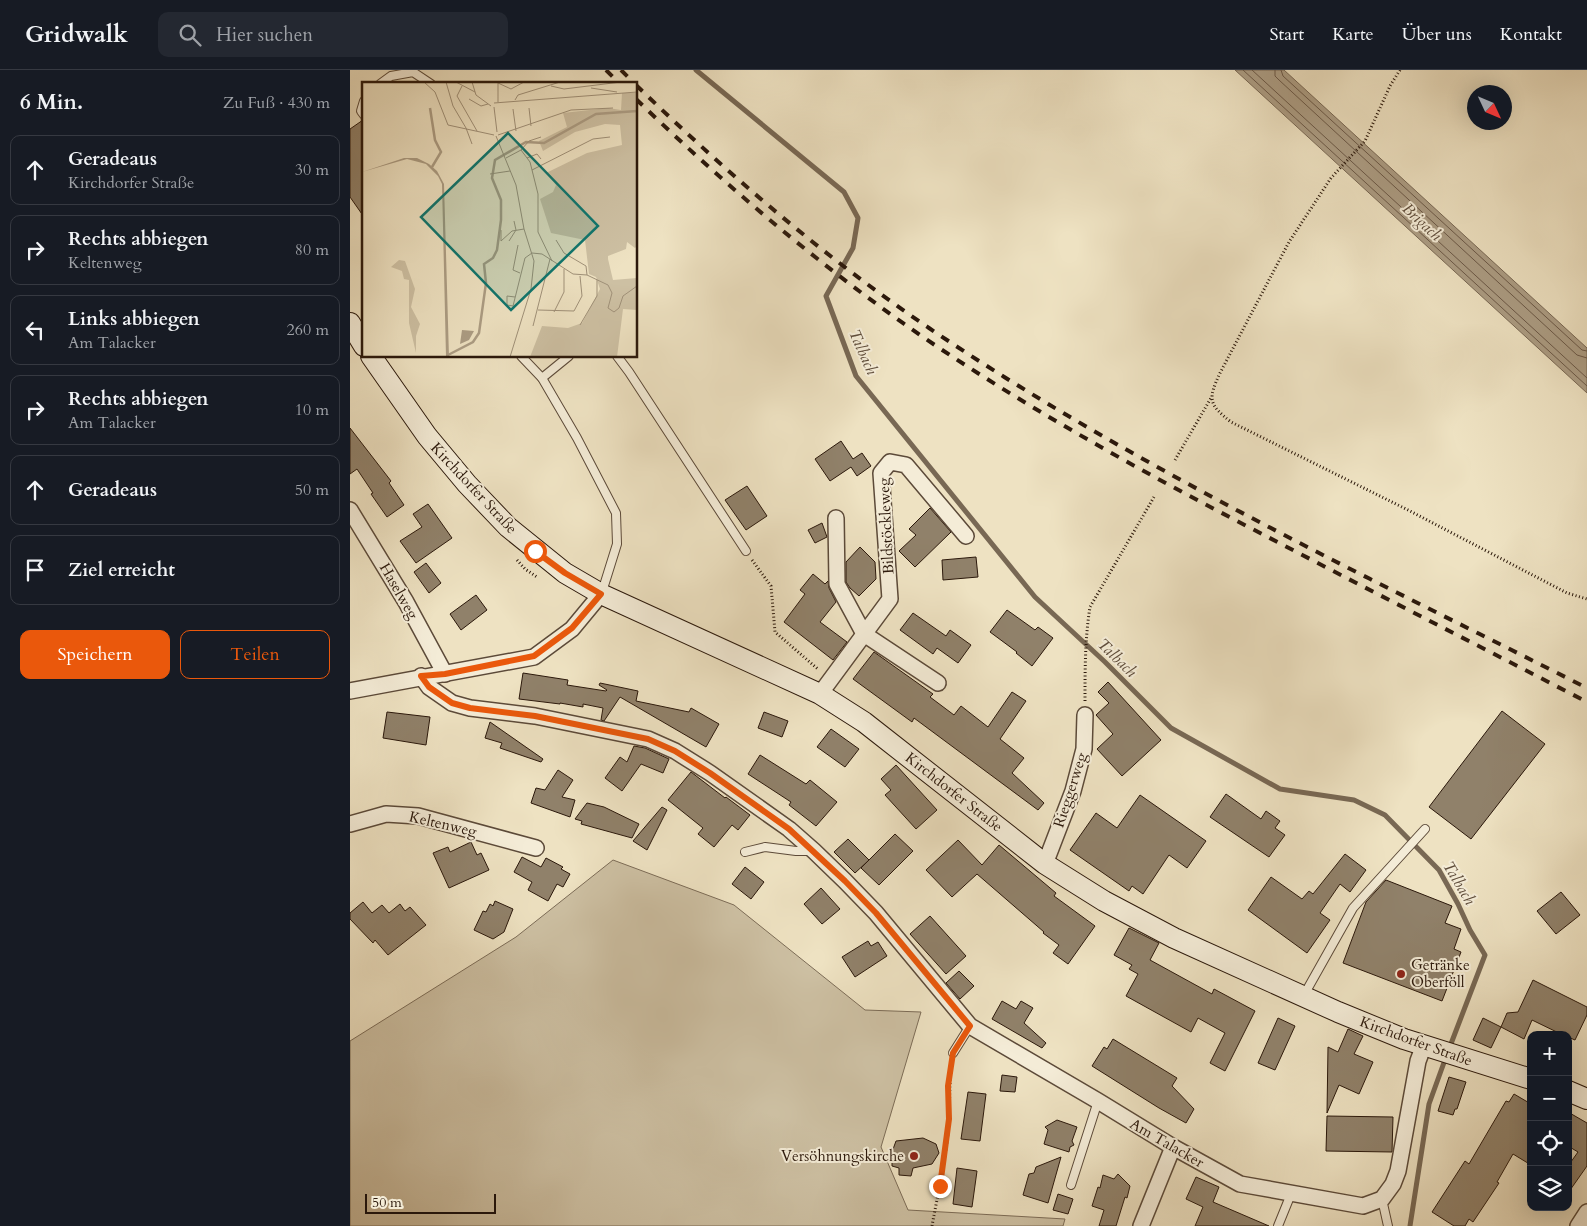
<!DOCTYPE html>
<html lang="de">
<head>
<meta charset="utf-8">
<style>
	body { margin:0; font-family:Cardo,serif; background:#242831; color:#f1f3f6 }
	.controls { position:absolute; right:15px; bottom:15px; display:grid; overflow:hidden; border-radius:10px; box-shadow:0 5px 20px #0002 }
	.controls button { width:45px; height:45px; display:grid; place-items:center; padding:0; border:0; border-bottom:1px solid #363941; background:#171b24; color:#f1f3f6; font:25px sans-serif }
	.compass { position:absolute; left:1117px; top:15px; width:45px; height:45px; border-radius:50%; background:#171b24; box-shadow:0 5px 20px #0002; rotate:134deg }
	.scale { position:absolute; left:15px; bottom:12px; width:131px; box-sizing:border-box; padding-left:5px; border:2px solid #2b180b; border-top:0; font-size:14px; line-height:18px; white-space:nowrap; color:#2b180b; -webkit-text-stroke:4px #f4ecd7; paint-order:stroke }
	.stop { position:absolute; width:15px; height:15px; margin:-11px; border:4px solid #ea580c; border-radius:50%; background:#fff }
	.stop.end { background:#ea580c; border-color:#fff; box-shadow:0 1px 5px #0008 }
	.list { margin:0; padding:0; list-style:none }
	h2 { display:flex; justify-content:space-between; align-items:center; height:65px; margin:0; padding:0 20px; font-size:21px }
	h2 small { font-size:16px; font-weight:400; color:#9ea1a6 }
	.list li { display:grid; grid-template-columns:32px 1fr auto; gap:15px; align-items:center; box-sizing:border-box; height:70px; margin:0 10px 10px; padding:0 10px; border:1px solid #363941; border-radius:10px }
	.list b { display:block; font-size:19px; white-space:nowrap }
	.list p { margin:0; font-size:16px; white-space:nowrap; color:#9ea1a6 }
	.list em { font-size:16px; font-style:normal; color:#9ea1a6 }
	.actions { display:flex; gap:10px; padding:15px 20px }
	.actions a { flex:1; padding:11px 0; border:1px solid #ea580c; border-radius:10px; text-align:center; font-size:18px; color:#ea580c }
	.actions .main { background:#ea580c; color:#fff }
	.icon { flex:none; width:28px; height:28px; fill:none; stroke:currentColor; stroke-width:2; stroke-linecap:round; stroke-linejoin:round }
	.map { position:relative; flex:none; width:1237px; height:1156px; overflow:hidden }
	header { display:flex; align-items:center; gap:30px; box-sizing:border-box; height:70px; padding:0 25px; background:#171b24; border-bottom:1px solid #363941 }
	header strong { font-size:24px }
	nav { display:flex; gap:28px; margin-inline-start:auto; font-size:18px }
	.search { width:350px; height:45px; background:#242831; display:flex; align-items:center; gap:12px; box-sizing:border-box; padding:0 18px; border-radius:10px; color:#9ea1a6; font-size:19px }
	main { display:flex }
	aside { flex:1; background:#171b24 }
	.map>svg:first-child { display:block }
	.green { fill:#cdc0a3; stroke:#7c6c57 }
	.water { fill:#ac9d84; stroke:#786854 }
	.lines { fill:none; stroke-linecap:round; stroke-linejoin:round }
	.shore { stroke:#6c5a48; stroke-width:1 }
	.stream { stroke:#786854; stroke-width:5 }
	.building { fill:#90816a; stroke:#2b180b }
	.service-casing { stroke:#5c4a39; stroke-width:10 }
	.minor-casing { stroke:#5c4a39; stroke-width:18 }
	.secondary-casing { stroke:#2b180b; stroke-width:22 }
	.path { stroke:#2b180b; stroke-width:3; stroke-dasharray:1 2.5; stroke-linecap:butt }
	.service { stroke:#f4ecd7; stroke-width:8 }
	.minor { stroke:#f4ecd7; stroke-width:15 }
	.secondary { stroke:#f4ecd7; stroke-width:20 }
	.rail { stroke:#2b180b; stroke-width:4; stroke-dasharray:9 9; stroke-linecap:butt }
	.route { stroke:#ea580c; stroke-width:6 }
	.poi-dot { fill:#8f2418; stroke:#f4ecd7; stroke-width:2 }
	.labels { text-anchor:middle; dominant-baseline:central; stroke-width:4; stroke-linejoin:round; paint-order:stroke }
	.street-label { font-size:15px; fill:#2b180b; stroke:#f4ecd7 }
	.poi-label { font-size:15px; fill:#2b180b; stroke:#f4ecd7; text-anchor:start }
	.water-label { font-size:16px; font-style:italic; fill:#5f4d3b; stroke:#f4ecd7 }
	.inset-river { fill:none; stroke:#ac9d84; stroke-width:2.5 }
	.inset-road { fill:none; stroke:#a09179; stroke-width:1 }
	.view { fill:#0f766e; fill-opacity:0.15; stroke:#0f766e; stroke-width:2.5 }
	.inset-edge { fill:none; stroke:#2b180b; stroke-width:2.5 }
</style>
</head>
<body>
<header>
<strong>Gridwalk</strong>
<div class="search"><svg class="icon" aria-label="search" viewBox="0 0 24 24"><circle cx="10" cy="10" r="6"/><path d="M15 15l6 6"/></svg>Hier suchen</div>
<nav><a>Start</a><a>Karte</a><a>Über uns</a><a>Kontakt</a></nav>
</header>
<main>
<aside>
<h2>6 Min.<small>Zu Fuß · 430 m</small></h2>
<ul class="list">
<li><svg class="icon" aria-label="ahead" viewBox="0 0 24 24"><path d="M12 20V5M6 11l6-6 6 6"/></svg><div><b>Geradeaus</b><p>Kirchdorfer Straße</p></div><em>30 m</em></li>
<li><svg class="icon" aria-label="right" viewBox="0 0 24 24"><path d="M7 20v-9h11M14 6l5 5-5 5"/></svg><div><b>Rechts abbiegen</b><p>Keltenweg</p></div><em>80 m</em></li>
<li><svg class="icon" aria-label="left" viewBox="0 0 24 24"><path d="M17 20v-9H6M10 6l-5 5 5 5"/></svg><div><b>Links abbiegen</b><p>Am Talacker</p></div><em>260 m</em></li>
<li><svg class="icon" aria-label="right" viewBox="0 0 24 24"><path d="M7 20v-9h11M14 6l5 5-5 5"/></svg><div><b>Rechts abbiegen</b><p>Am Talacker</p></div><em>10 m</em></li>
<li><svg class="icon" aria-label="ahead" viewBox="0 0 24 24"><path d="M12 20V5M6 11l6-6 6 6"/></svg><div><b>Geradeaus</b></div><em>50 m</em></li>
<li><svg class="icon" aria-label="arrive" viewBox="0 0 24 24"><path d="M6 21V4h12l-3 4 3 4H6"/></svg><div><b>Ziel erreicht</b></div></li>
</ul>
<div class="actions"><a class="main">Speichern</a><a>Teilen</a></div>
</aside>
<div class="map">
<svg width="1237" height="1156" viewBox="0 0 1237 1156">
	<rect width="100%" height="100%" fill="#eee2c2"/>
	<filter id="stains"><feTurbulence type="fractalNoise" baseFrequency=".004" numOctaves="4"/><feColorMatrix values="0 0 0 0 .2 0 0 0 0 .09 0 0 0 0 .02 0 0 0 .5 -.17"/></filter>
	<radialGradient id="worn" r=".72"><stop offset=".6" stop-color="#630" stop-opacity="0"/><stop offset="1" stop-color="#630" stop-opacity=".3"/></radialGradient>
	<path class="green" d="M263,790L384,835L515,940L571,942L531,1077L558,1140L715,1149L713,1156H0V971L166,867Z"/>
	<path class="water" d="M885,0H934L1237,278V323Z"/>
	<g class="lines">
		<g class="shore">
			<path d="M893,0L1237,316"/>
			<path d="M902,0L1237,308"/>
			<path d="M925,0V6L929,10L1227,285L1237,288"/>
			<path d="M931,0L933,6L1232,280L1237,281"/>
		</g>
		<g class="stream">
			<path d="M346,0L494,122L508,148L503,178L476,226L506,306L685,527L755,592L821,658L930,719L1004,730L1035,745L1089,800L1108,834L1120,860L1135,885L1099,979"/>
			<path d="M1060,1156L1079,1034L1096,987"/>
		</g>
	</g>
	<g class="building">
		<path d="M13,50L14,51V147L0,127V59Z"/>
		<path d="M0,358L41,411L39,413L54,435L37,447L21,424L23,423L7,399L0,404Z"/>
		<path d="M491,371L503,389L512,383L521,396L507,406L501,397L480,411L465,389Z"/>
		<path d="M397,416L417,446L396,460L375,430Z"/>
		<path d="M78,434L102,468L66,493L50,471L72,457L63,444Z"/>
		<path d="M580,438L601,462L565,497L549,481L566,465L559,459Z"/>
		<path d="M472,453L477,467L465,473L458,460Z"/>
		<path d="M510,477L525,492L526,509L509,526L500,518L496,512V492Z"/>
		<path d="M626,487L628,507L593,510L592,490Z"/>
		<path d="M76,493L91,513L79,523L64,502Z"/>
		<path d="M463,504L475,514L478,511L479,518L486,532L470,552L497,572L483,590L434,552L455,524L450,520Z"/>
		<path d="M126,525L137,540L111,560L100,544Z"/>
		<path d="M657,540L685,560L688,557L703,568L682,596L666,583L667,582L640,562Z"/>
		<path d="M563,543L596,566L600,560L621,575L608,593L587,578L583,584L550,560Z"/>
		<path d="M524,582L583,624L580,627L604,645L611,636L638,657L662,622L676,631L650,669L674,688L662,703L694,733L688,740L564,648L562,652L503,609Z"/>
		<path d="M173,603L218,610L217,615L256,621L257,620L249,615L250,613L288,621L286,631L339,642L341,638L369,654L356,677L270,627L254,651L251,650L253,638L233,634V637L210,633V634L169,629Z"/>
		<path d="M758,612L811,670L772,706L747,679L763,664L746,645L759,633L748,622Z"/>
		<path d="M1152,641L1195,674L1121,769L1079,737Z"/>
		<path d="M37,642L80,647L76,675L33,668Z"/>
		<path d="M414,642L438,651L432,667L408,658Z"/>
		<path d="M140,652L193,689L191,692L150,678L152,673L135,668Z"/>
		<path d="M481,659L509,679L495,697L467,677Z"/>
		<path d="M284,676L295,678L319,689L313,703L291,694L272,721L255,708L270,687L277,692Z"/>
		<path d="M410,685L456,714L460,710L487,732L466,756L439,735L441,732L398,704Z"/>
		<path d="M546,695L587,740L566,759L535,725L541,720L531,709Z"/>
		<path d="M208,700L223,710L212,727L225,730L220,747L181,733L186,718L195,720Z"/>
		<path d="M341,702L375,728L376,727L400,745L388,760L382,755L364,777L348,764L353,758L318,730Z"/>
		<path d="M876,724L911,749L916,741L930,751L925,758L935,765L919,787L860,747Z"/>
		<path d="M790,725L856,771L837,798L819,785L793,824L782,816L779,821L720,780L746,743L767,758Z"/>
		<path d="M237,733L254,737L289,754L282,768L231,754L232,751L225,749Z"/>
		<path d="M312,737L317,740L297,780L283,771Z"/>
		<path d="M545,764L563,781L529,815L511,798Z"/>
		<path d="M498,769L519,790L505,803L484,782Z"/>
		<path d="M608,770L632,795L649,775L706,823L704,826L745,856L718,894L703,883L709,875L693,863L694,862L627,804L602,827L576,800Z"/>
		<path d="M121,772L127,785L131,783L139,800L99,818L83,783L98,777L100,782Z"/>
		<path d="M995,784L1016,800L1000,822L990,814L970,843L980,850L957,883L898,840L921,807L952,829L959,821L963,824Z"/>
		<path d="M172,787L191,797L196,788L213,797L211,799L220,804L213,817L207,814L198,831L178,820L182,812L164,802Z"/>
		<path d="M395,797L414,812L401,829L382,814Z"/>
		<path d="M1036,810L1102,836L1095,853L1111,859L1104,879L1111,882L1092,931L993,893L1016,832Z"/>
		<path d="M471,818L490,839L472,854L454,834Z"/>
		<path d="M1211,822L1230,845L1206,864L1187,841Z"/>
		<path d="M145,831L163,839L154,862L143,869L124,860L133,841L136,842L140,834L143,836Z"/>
		<path d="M13,832L22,843L32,835L39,843L50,834L55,841L60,837L76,855L38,885L25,870L23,873L0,849V843Z"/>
		<path d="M580,846L616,886L596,904L560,864Z"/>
		<path d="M779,858L809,873L800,890L862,924L864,919L905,941L875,1001L860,993L875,963L848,948L841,962L776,926L788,904L779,899L782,895L764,885Z"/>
		<path d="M518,871L521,876L528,872L537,886L505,907L492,887Z"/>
		<path d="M609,901L624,916L610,929L596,913Z"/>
		<path d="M1183,910L1237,937V945L1225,970L1218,967V965H1213L1182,950L1174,969L1151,957L1157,943L1168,942Z"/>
		<path d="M652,931L666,939L671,931L683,938L674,953L696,973L692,978L642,949Z"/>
		<path d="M928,948L945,956L925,1000L908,993Z"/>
		<path d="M1133,948L1151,957L1141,978L1123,970Z"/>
		<path d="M998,959L1013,966L1004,984L1023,992L1009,1024L989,1015L977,1043L978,977L988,982Z"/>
		<path d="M763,969L827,1008L822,1016L844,1039L836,1053L809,1038L742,996L754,977L757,979Z"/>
		<path d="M652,1005L667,1007L665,1022L650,1021Z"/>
		<path d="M1099,1007L1116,1012L1107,1039H1105L1103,1045L1088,1041Z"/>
		<path d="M618,1022L636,1024L630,1071L611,1069Z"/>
		<path d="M1164,1024L1181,1034V1095L1163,1084L1147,1112L1149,1113L1123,1152L1119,1149L1115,1156H1104L1082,1142L1115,1091L1119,1094L1156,1031L1159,1032Z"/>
		<path d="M1218,1042L1237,1053V1096L1218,1123V1096L1228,1082L1218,1076Z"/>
		<path d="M977,1046L1043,1047L1042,1082L976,1081Z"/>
		<path d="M707,1050L727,1057L722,1071L724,1075L720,1077L719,1082L694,1074L698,1060L695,1057Z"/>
		<path d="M573,1068L586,1074L589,1083L582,1094L563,1098L561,1106L549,1105V1098L542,1096V1082L546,1071Z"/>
		<path d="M711,1087L698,1133L673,1125L679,1104L684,1103L686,1097Z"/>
		<path d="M607,1098L627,1101L622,1137L603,1134Z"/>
		<path d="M768,1104L780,1116L777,1128L775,1127L766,1156H749L754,1140L742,1136L748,1117L750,1118L753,1105L764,1109Z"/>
		<path d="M846,1107L869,1117L863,1132L919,1156H845L853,1137L836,1129Z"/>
		<path d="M708,1124L723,1129L718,1144L703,1140Z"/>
	</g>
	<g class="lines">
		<defs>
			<g id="service">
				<path d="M30,14L41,6L63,2L81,14"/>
				<path d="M14,31L11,41L14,45"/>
				<path d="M171,286L192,308L227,368L266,443L267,474L252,522"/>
				<path d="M267,286L279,302L396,481"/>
				<path d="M192,308L219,286"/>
				<path d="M395,782L415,777L446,781H462"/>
				<path d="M954,925L1003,838L1075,759"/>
				<path d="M603,983L620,956"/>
				<path d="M721,1115L748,1031"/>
				<path d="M1032,1129L1038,1156"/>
				<path d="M928,1156L941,1124"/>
			</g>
			<g id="minor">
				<path d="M0,440L56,532L95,604"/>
				<path d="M486,448L487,514L514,564L588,613"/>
				<path d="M71,606L79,617L102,633L120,638L185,646L298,669L325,681L360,703L439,759L464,781L495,811L526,843L620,956L748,1031L823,1077L890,1114L1013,1136L1032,1129L1043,1114L1048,1101L1068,991L1074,975"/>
				<path d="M0,621L184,587L222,559L251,524"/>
				<path d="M470,624L540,529L531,403L540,392L556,395L616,466"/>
				<path d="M0,754L36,744L68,746L186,778"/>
				<path d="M695,794L723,721L734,679L735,645"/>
				<path d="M791,1156L823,1077"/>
				<path d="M1228,1156L1237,1142"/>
			</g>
			<g id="secondary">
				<path d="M0,253L14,276"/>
				<path d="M21,286L77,366L117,414L158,457L215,503L251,524L470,624L514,652L695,794L754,831L824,868L988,942L1054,969L1181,1009"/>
				<path d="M1218,1021L1237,1029"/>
			</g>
		</defs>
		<use href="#service" class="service-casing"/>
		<use href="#minor" class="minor-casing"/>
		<use href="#secondary" class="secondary-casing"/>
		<g class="path">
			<path d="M1050,0L1040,16L1015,71L981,108L939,172L870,303C858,329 858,334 881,352L1058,440L1217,523L1237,529"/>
			<path d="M825,390L861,328"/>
			<path d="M167,490L175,499L187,507"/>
			<path d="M402,490L421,516L425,562L469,600"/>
			<path d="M735,631C735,600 735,568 740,537L804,427"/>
			<path d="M582,1156C588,1122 598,1082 599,1048C600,1028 599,1013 602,993"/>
		</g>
		<use href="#service" class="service"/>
		<use href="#minor" class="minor"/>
		<use href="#secondary" class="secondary"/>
		<g class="rail">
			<path d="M256,0L270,14"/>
			<path d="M271,0L285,14"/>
			<path d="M286,15C377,103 474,187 579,258C786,398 1014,505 1237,618"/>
			<path d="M286,29C375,115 469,195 570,265C680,340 796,404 914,465C1021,521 1129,576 1237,632"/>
		</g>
	</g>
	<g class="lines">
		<path class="route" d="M185,481L215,503L251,524L222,558L184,586L95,604L71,606L79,617L102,633L120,638L185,646L298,669L325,681L360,703L439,759L495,811L526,843L620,956L603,983L598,1016L599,1049L590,1116"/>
	</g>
	<g class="poi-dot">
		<circle cx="1051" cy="904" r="5"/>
		<circle cx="564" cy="1086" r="5"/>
	</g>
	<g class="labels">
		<g class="street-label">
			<text transform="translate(124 418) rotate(47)">Kirchdorfer Straße</text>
			<text transform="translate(536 456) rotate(-93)">Bildstöckleweg</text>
			<text transform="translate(49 521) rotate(60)">Haselweg</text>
			<text transform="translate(720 720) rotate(-72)">Rieggerweg</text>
			<text transform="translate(604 722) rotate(38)">Kirchdorfer Straße</text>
			<text transform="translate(93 754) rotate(13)">Keltenweg</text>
			<text transform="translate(1066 971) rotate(20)">Kirchdorfer Straße</text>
			<text transform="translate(817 1073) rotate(30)">Am Talacker</text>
		</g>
		<g class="poi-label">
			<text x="1061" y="895">Getränke<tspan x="1061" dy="17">Oberföll</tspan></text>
			<text x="554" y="1086" text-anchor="end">Versöhnungskirche</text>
		</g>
		<g class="water-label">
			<text transform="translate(1072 152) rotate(43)">Brigach</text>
			<text transform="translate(513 282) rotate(66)">Talbach</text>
			<text transform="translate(767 588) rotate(44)">Talbach</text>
			<text transform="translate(1109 813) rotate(59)">Talbach</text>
		</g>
	</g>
	<g transform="translate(12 12)">
		<rect width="275" height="275" fill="#eee2c2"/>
		<path d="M260,11H275V164L273,166L265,160L264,167L246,174V177L251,198L275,196V228L261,227L255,275H168L180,244L206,246L220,241L238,207L234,195L227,192L223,158L189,151L178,117L191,110L194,103L184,91L225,71L260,63L258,43L243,42L213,50L181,69L177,59L205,45L201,31L246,26L259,28ZM37,178L43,179L53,207L49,225L58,242L54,254V271L47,241V198L42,197L40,189L29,185Z" fill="#cdc0a3"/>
		<path d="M42,76H55L67,82L75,89L82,102L87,275H84L80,102L76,94L64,82L45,77L0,90ZM100,248L112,249L107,258L98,262Z" fill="#ac9d84"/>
		<path class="inset-river" d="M68,26L73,58L79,70L70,85M86,273L111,260L117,251L124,201L122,182L131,176L135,168L139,138V118L130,96L133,78L164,60L182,61L234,32L275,29"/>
		<path class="inset-road" d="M62,0L73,10L86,43L132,53M84,0L91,24L104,46L110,62M94,0L113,10M110,0L114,13L129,24M136,0V20M136,1L149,7L162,0M100,4L95,14L115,49M189,4L202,7L259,0M229,6L255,10M107,17L119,24L126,22M153,18L156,13L198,0M132,21L275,10M132,25L135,50M167,26L169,44M151,27L154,49M136,53L209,28L251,26M134,54L154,103L162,147L172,179L169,207L148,275M159,68L167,59L179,55M144,76L159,68L168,80L176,112V150L190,179M165,76L175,72L179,77M170,88L231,57L248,55M128,92L148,89M139,148V159L150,149L162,147M194,158L202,171L224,184L225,193M147,159L154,148L152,139M156,163L151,188L158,191M153,215L145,214V223L151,224L163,176L170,171L180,172L211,192L225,193L246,203L250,211L246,226L252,230L257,226L261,214L275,204M176,228L212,229L220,214L218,194M192,230L202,210V187M218,243L235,214V198M171,244L188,177"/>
		<path class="view" d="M146,51L236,144L149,228L59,135Z"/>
		<rect width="275" height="275" class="inset-edge"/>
	</g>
	<rect width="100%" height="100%" filter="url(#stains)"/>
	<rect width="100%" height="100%" fill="url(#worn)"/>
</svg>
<div class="controls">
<button>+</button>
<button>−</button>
<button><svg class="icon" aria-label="locate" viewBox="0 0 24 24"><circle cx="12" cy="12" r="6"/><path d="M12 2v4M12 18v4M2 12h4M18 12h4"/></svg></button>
<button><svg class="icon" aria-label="layers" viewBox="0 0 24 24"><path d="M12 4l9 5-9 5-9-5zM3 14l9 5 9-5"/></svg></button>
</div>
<svg class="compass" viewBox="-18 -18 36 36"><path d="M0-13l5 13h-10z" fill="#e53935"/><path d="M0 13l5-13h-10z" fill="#9ea1a6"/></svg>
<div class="scale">50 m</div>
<div class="stop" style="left:185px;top:481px"></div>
<div class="stop end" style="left:590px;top:1116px"></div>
</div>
</main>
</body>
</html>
